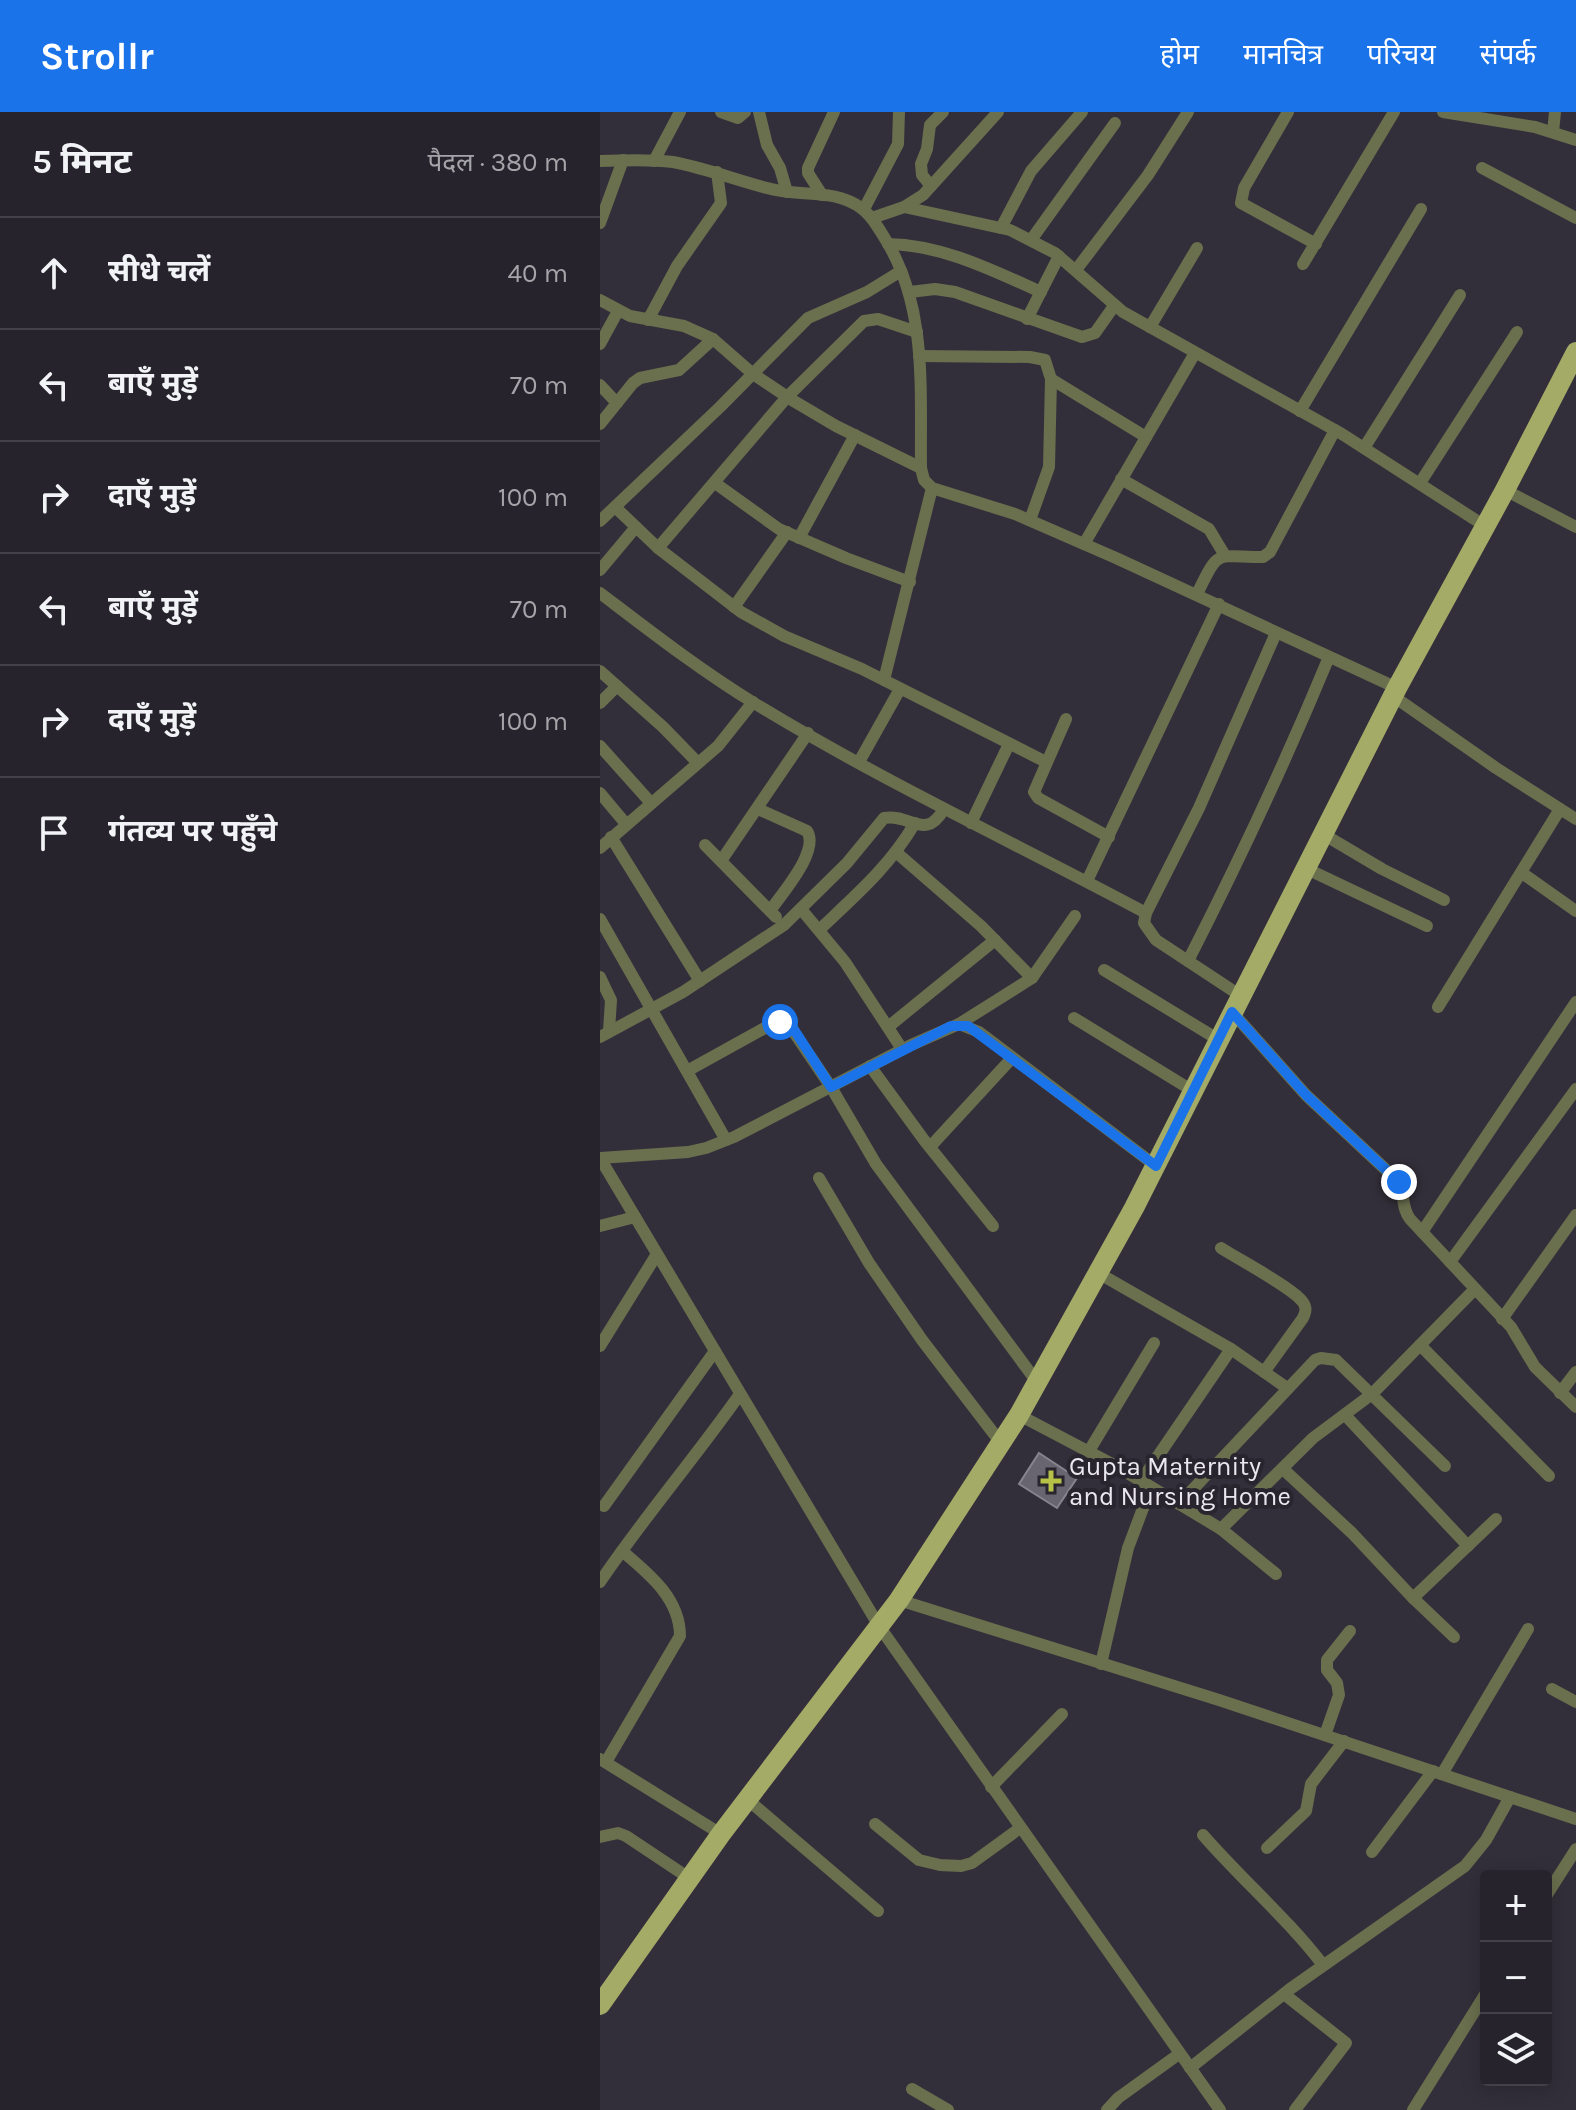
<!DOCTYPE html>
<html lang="hi">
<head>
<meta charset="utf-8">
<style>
	body { margin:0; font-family:Karla,"Noto Sans Devanagari",sans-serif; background:#2e2b34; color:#f1f3f6 }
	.controls { position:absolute; right:24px; bottom:24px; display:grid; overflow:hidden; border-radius:8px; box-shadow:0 4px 20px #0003 }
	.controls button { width:72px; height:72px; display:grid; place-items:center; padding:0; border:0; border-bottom:2px solid #424048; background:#26232c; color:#f1f3f6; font:40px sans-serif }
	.stop { position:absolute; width:24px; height:24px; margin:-18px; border:6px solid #1a73e8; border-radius:50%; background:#fff }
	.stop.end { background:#1a73e8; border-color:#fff; box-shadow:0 2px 8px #0008 }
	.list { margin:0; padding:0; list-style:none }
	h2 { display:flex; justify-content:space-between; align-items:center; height:104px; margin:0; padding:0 32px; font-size:34px }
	h2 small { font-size:26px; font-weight:400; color:#a4a4a9 }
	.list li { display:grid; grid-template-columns:52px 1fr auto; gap:24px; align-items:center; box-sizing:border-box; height:112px; padding:0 32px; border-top:2px solid #424048 }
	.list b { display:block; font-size:30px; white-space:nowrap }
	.list em { font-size:26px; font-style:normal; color:#a4a4a9 }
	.icon { flex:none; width:44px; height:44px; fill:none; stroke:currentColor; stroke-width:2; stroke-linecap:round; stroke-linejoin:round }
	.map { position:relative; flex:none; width:976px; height:1998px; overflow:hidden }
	header { display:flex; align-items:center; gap:48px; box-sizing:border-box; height:112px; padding:0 40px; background:#1a73e8; color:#fff }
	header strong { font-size:38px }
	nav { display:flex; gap:44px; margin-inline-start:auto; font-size:28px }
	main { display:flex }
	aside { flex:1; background:#26232c }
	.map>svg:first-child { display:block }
	.building { fill:#686470; stroke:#87838f; stroke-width:2 }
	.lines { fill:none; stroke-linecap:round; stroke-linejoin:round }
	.street { stroke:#6a6f4e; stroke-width:12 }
	.primary { stroke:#a3ab67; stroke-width:20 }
	.route { stroke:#1a73e8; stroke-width:10 }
	.poi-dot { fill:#b6c148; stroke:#29252f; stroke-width:3 }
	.labels { text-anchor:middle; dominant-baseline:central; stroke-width:8; stroke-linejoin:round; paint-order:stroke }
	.poi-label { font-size:26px; fill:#eae7ee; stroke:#29252f; text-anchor:start }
</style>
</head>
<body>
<header>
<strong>Strollr</strong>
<nav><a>होम</a><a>मानचित्र</a><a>परिचय</a><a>संपर्क</a></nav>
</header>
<main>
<aside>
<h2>5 मिनट<small>पैदल · 380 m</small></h2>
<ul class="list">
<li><svg class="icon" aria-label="ahead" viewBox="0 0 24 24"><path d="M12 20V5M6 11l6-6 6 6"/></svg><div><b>सीधे चलें</b></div><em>40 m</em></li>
<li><svg class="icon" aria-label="left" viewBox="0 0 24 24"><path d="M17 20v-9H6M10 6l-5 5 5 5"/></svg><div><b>बाएँ मुड़ें</b></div><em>70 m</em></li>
<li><svg class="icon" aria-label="right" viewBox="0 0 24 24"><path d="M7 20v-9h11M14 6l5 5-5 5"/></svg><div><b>दाएँ मुड़ें</b></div><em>100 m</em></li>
<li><svg class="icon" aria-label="left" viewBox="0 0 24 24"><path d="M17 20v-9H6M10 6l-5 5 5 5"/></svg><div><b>बाएँ मुड़ें</b></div><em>70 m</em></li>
<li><svg class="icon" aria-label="right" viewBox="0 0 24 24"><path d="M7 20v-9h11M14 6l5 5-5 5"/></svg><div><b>दाएँ मुड़ें</b></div><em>100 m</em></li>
<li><svg class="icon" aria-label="arrive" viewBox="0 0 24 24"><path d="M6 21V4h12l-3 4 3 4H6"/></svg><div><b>गंतव्य पर पहुँचे</b></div></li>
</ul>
</aside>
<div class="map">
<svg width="976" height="1998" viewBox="0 0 976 1998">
	<rect width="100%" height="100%" fill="#332f3a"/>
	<path class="building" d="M439,1341L477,1366L457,1396L419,1372Z"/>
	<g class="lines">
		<g class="street">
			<path d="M121,0L138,6L145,0"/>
			<path d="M159,0L167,33L180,56L187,80"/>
			<path d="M688,0L644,76L641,91L716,132"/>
			<path d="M843,0L935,15L976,28"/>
			<path d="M953,20L955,0"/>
			<path d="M0,49C24,48 49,47 73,50C105,56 136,68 167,76C194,84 225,78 251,90C267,97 275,110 284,125C328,194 320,277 321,356L324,368L332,376L415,402L516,446L797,576"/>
			<path d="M54,49L80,0"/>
			<path d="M882,56L976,106"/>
			<path d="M331,74L322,63L321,52L327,37L330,13L343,0"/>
			<path d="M222,83L208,61V56L234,0"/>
			<path d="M304,95L410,118L455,141L523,200L742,322L885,414"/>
			<path d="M264,97L298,32L299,0"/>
			<path d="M272,106L304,95L323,83L398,0"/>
			<path d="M0,111L23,48"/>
			<path d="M401,116L431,59L482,0"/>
			<path d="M431,128L515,11"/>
			<path d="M288,132C343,133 392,158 441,180"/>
			<path d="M703,152L794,0"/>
			<path d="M476,158L548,63L588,0"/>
			<path d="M310,180L335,177L355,180L482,225L495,221L514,194"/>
			<path d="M0,188L30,204L84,214L113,227L153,262L192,288L236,314L321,356"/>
			<path d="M427,207L459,144"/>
			<path d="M48,208L77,154L121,91L117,60"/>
			<path d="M550,215L597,136"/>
			<path d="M0,232L18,199"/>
			<path d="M319,244L430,245L445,248L451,267L449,355L430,408"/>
			<path d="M451,267L546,325"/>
			<path d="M0,273L17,291"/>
			<path d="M700,299L821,97"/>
			<path d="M0,312L33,271L40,266L79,258L113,227"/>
			<path d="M764,336L860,183"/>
			<path d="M521,367L609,417L624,442"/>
			<path d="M115,371L179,417L246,446L310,470"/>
			<path d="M820,371L917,220"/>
			<path d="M905,378L976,415"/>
			<path d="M15,395L58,436L141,500L184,524L262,557L446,650"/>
			<path d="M0,409L120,295L208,206L267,180L301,159"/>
			<path d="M199,426L255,323"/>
			<path d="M484,432L595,241"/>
			<path d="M58,436L187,285L264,209L278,207L317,220"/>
			<path d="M0,458L36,415"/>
			<path d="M0,481C50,519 100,558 154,591C280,668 415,731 546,801"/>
			<path d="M597,482C620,435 615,445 663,445L670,440L735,318"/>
			<path d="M134,495L187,420"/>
			<path d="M0,559L63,615L98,651"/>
			<path d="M284,568L332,376"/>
			<path d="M793,584L896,656L976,707"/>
			<path d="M0,591L17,574"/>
			<path d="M466,607L434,680L438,686L509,725"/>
			<path d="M0,634L51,691"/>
			<path d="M259,650L300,577"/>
			<path d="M0,681L26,712"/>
			<path d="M158,697L207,719C220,739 182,781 170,799"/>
			<path d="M371,711L409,632"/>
			<path d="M723,722L782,757L844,788"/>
			<path d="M11,725L100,869"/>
			<path d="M105,733L176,805"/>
			<path d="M0,736L118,634L153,590"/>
			<path d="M297,741L381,814L432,866"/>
			<path d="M121,749L208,621"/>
			<path d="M705,756L827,814"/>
			<path d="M922,761L976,799"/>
			<path d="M487,769L619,492"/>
			<path d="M201,797L245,850L302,937"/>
			<path d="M0,807L126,1028"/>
			<path d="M219,818C256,783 289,755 315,711"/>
			<path d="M588,849C639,749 686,649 729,545"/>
			<path d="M504,858L619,928"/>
			<path d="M0,865L11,888L9,919"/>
			<path d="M641,884L556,828L544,811L546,801L599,696L676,521"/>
			<path d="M838,895L960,697"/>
			<path d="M632,900L706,983L799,1070C805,1083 801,1095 810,1107L911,1215L935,1255L976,1295"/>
			<path d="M474,906L593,979"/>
			<path d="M359,912L432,866L475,804"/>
			<path d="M288,915L395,828"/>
			<path d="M0,925L83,880L184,813L247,751L284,706C310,701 325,730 344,697"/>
			<path d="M270,954L324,1028L393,1114"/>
			<path d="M87,959L172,912L187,910L231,975L276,1052L437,1270"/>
			<path d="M330,1035L412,946"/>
			<path d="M0,1046L279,1514L620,1998"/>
			<path d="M0,1046L88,1040L106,1036L134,1025L311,933L359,912L379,920L556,1054"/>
			<path d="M219,1066L269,1151L322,1228L401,1331"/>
			<path d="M0,1114L35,1105"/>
			<path d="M822,1120L976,890"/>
			<path d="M621,1136C638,1147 691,1175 702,1189C707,1195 706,1199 703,1206L664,1260"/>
			<path d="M850,1150L976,977"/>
			<path d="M500,1162L631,1237L687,1276"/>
			<path d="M902,1207L976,1103"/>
			<path d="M820,1233L949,1364"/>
			<path d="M0,1234L57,1142"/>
			<path d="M960,1281L976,1260"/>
			<path d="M419,1303L516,1354L621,1417L676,1462"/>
			<path d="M745,1303L868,1434"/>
			<path d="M489,1339L554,1231"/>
			<path d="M683,1357L752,1421L813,1486L854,1525"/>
			<path d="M541,1369L631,1237"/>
			<path d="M579,1392L715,1248L721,1246L736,1248L845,1354"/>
			<path d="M4,1394L115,1239"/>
			<path d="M621,1417L713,1326L772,1282L875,1177"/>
			<path d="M0,1470C44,1405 95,1346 140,1282"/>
			<path d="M813,1486L896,1407"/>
			<path d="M299,1488L619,1588L976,1707"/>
			<path d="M501,1552L528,1436L551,1375"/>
			<path d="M952,1577L976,1590"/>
			<path d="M725,1623L739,1583L737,1571L727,1558V1548L750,1519"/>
			<path d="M0,1647L121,1722"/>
			<path d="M6,1650L80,1524C80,1486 48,1461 22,1439"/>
			<path d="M842,1662L928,1517"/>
			<path d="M391,1675L462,1602"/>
			<path d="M147,1687L278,1799"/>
			<path d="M275,1712L319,1748L340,1753L361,1754L372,1751L420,1716"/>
			<path d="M603,1723C642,1768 687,1806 723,1853"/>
			<path d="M0,1725L18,1721L26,1724L89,1766"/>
			<path d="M667,1736L706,1699L711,1672L744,1629"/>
			<path d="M772,1740L833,1659"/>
			<path d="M946,1784L976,1737"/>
			<path d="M684,1882L746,1931L695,1998"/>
			<path d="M590,1956L690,1877L865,1754L886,1728L910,1685"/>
			<path d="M312,1977L348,1998"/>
			<path d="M507,1998L518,1986L579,1942"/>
			<path d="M813,1998L886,1881"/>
		</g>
		<path class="primary" d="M0,1893L121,1722L299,1488L419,1303L534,1096L797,576L905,378L976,240"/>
	</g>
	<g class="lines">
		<path class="route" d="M180,910H187L193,916L231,975L351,914H368L556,1054L632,900L706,983L799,1070"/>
	</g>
	<path class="poi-dot" d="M447 1357h8v8h8v8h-8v8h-8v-8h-8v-8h8z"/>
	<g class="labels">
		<g class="poi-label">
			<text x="469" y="1354">Gupta Maternity<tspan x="469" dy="30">and Nursing Home</tspan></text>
		</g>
	</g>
</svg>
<div class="controls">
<button>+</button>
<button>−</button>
<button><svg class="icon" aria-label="layers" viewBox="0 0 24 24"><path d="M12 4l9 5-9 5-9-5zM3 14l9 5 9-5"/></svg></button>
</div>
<div class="stop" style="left:180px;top:910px"></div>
<div class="stop end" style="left:799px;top:1070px"></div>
</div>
</main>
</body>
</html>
